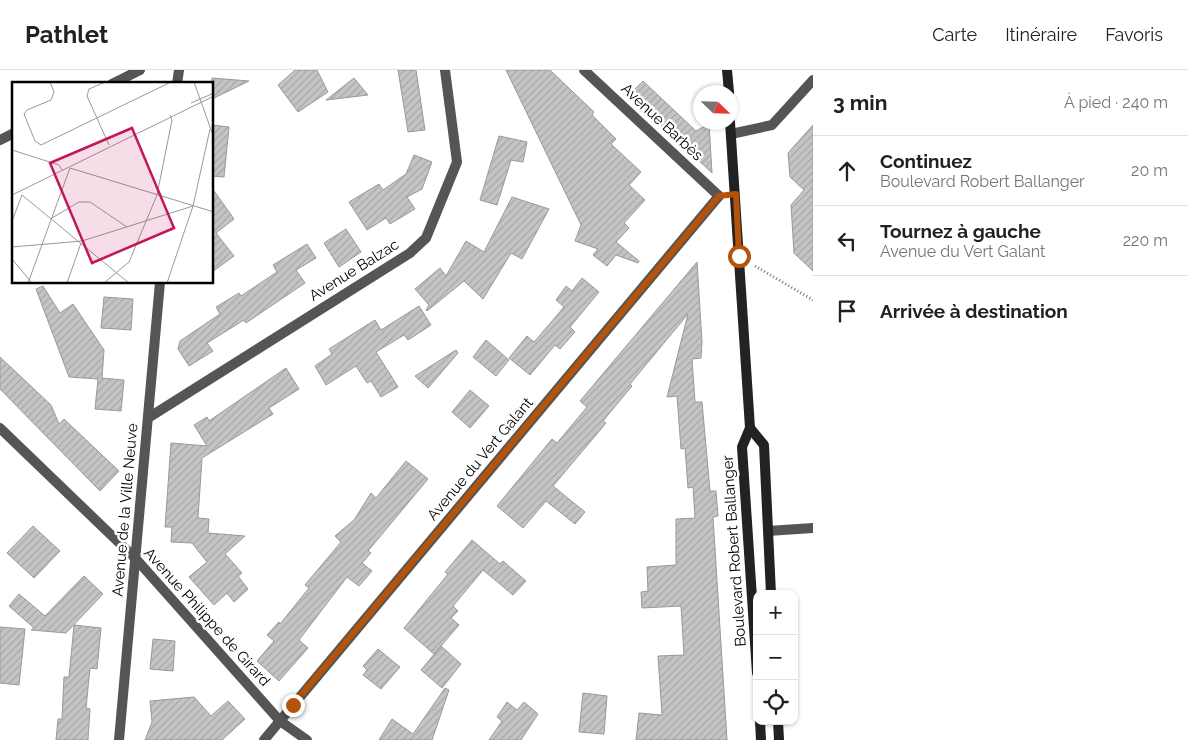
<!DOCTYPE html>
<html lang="fr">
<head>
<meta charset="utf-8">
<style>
	body { margin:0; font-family:Raleway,sans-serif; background:#f2f2f2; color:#202124 }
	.controls { position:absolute; right:15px; bottom:15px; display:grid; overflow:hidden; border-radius:10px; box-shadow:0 1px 4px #0004 }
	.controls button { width:45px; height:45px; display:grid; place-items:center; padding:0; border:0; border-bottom:1px solid #e0e0e0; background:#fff; color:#202124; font:25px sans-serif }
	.compass { position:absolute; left:693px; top:15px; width:45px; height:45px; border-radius:50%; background:#fff; box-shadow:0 1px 4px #0004; rotate:113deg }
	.stop { position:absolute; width:15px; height:15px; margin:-11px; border:4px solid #b45309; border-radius:50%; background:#fff }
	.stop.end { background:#b45309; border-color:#fff; box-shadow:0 1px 5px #0008 }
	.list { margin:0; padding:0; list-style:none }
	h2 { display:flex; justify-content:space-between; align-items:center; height:65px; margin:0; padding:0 20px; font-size:21px }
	h2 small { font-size:16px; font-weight:400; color:#757577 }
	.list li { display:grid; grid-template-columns:32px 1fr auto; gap:15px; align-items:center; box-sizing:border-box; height:70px; padding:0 20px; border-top:1px solid #e0e0e0 }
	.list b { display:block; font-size:19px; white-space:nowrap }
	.list p { margin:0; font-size:16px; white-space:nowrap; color:#757577 }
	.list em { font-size:16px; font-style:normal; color:#757577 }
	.icon { flex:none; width:28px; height:28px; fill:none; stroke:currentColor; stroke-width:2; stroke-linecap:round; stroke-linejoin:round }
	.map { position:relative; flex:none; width:813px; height:670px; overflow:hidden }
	header { display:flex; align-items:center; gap:30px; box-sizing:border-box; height:70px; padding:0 25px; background:#fff; border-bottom:1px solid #e0e0e0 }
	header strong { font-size:24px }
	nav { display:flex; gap:28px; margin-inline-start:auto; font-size:18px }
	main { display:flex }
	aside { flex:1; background:#fff }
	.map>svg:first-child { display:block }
	.building { fill:url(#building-hatch); stroke:#999 }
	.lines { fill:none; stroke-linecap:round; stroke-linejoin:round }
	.path { stroke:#777; stroke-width:3; stroke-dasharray:1 2.5; stroke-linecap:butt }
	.street { stroke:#555; stroke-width:10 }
	.secondary { stroke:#222; stroke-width:10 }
	.route { stroke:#b45309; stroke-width:6 }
	.labels { text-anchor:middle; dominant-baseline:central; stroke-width:5; stroke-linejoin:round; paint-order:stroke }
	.street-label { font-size:15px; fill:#000; stroke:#fff }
	.inset-road { fill:none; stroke:#999; stroke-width:1 }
	.view { fill:#c2185b; fill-opacity:0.15; stroke:#c2185b; stroke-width:2.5 }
	.inset-edge { fill:none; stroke:#000; stroke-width:2.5 }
</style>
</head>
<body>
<header>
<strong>Pathlet</strong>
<nav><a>Carte</a><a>Itinéraire</a><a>Favoris</a></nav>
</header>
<main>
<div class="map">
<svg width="813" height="670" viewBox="0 0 813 670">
	<defs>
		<pattern id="building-hatch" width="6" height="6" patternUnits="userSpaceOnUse" patternTransform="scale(1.25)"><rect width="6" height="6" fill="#c4c4c4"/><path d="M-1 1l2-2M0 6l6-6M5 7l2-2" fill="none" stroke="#a7a7a7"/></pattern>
	</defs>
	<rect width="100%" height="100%" fill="#fff"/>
	<g class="building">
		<path d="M295,0H317L328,22L298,42L278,15Z"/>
		<path d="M398,0H416L425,60L408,62Z"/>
		<path d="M506,0H550L594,42L592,45L616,69L611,74L641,102L629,115L645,130L624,153L629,158L616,172L639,191L638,193L616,185L607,196L593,185L598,179L575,171L581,155Z"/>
		<path d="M212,8L249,11L212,29Z"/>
		<path d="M354,8L368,25L326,30Z"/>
		<path d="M643,11L696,61L709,54L712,103L629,25Z"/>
		<path d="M212,55L229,57L224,107L212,106Z"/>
		<path d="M813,55V201L794,183L791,135L804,120L790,107L788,83Z"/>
		<path d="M499,66L527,72L523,92L511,90L497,135L480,130Z"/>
		<path d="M414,85L432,92L422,119L407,127L415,139L390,154L386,148L367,160L349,132L379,114L383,120L406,104Z"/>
		<path d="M212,118L234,149L216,163L234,186L212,202Z"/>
		<path d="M512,127L549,139L522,189L511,183L483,229L464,211L427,241L426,240L429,235L415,219L440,198L446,206L466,171L484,182Z"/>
		<path d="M346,159L361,182L339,197L324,173Z"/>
		<path d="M307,174L316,188L296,200L305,213L246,253L244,250L207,273L213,281L189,296L178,279L180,271L220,244L216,237L239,223L241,226L277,202L273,195Z"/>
		<path d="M697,192L702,272L701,288L692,289L695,332H702L710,421H716L718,446L713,447L727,670H636L639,643L662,645L658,586L684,585L681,536L642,538L641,522L648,521L647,497L676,495V449L695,448L693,417L688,418L685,378L681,379L677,326L667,327L688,244L630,314L632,316L603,351L606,353L553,416L585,442L575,454L546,431L523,458L497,436L552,369L557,373L587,337L580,331Z"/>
		<path d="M582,208L599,222L570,257L575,262L560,279L555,275L530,305L509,288L527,266L534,272L564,237L556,230L566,216L572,221Z"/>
		<path d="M43,216L60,243L73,234L104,280L102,308L124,310L121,341L95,339L98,309L69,307L36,219Z"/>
		<path d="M104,227L133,229L131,260L101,258Z"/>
		<path d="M419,236L431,255L408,270L404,265L376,282L398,317L381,327L371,311L367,313L356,296L326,315L315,296L332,284L329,279L375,250L381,260Z"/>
		<path d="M486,270L509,290L496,306L473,287Z"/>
		<path d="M456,280L458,283L428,318L415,306Z"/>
		<path d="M0,287L51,335L59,354L64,349L119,401L100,421L0,319Z"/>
		<path d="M286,298L299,319L269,338L273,344L202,388L198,448L209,449L208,463L245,466L225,484L242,503L238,506L248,519L234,532L227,523L214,535L189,507L207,492L192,473L171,472L172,457H165L171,373L207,376L194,355L207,347L209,351Z"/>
		<path d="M470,320L489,336L470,358L452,342Z"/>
		<path d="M406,391L428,409L368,481L371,483L362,493L372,501L359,516L347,507L299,570L308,578L279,611L257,591L274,571L267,565L279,552L280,554L309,518L305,515L341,472L335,466L354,450L371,423L376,428Z"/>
		<path d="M33,456L60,481L34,508L7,483Z"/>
		<path d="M472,470L500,494L503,491L526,511L513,525L483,500L453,536L458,541L451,548L459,555L434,584L404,558L448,504L445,502Z"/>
		<path d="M84,506L103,524L66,563L31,560L34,558L9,536L19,524L45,546Z"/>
		<path d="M74,555L101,558L97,599L90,598L86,638L90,639L88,670H56L58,649H62L64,607H69Z"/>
		<path d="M0,557L25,559L19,615L0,613Z"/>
		<path d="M153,569L175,571L173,601L150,599Z"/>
		<path d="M441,576L461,594L442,618L421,600Z"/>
		<path d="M378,579L400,597L381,619L363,605L367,600L363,596Z"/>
		<path d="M445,618L449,620L432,670H379L392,649L413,664Z"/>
		<path d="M583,623L607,626L604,664L579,662Z"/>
		<path d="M194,627L211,646L228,631L245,649L222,670H145L152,652L150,631Z"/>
		<path d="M507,632L517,640L524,632L538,644L521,670H489L502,651L497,647Z"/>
	</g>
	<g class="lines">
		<path class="path" d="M755,196L813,230"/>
		<g class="street">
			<path d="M584,0L719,126"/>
			<path d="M112,14L140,0"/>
			<path d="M177,14L179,0"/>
			<path d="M731,64L772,55L813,10"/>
			<path d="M0,70L14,63"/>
			<path d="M148,348L410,183L426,168L457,92L445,0"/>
			<path d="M0,358L136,489L280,651L307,670"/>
			<path d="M768,461L813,458"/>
			<path d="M119,670L160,212"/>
			<path d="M264,670L719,126"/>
		</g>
		<g class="secondary">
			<path d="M727,0L729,22"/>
			<path d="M730,52L750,358L742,377L757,603"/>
			<path d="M750,358L764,375L771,524"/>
			<path d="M760,651L761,670"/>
			<path d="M778,651L779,670"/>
		</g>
	</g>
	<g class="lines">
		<path class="route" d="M293,635L719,126L736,124L739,186"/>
	</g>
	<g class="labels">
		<g class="street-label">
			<text transform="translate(662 52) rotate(43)">Avenue Barbès</text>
			<text transform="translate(354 200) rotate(-32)">Avenue Balzac</text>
			<text transform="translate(480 389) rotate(-50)">Avenue du Vert Galant</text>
			<text transform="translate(125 440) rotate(-85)">Avenue de la Ville Neuve</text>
			<text transform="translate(734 481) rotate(-94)">Boulevard Robert Ballanger</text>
			<text transform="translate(207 547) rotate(48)">Avenue Philippe de Girard</text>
		</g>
	</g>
	<g transform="translate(12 12)">
		<rect width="201" height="201" fill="#fff"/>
		<path class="inset-road" d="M38,0L42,10L39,18L15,28L12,32L23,59L29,63L159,0M93,0L77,7L75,14L97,63M182,0L202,56M179,21L202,11M0,68L47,83L50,88M58,86L202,130M0,113L202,14M10,113L117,201M40,136L67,120H78L115,145M0,139L10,113M0,165L70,159L181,124M0,177L20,201M16,201L58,86M55,201L69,161M92,201L117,180L145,113L160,38L158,33M155,201L181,124L198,47"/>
		<path class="view" d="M120,46L162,146L80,181L38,81Z"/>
		<rect width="201" height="201" class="inset-edge"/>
	</g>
</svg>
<div class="controls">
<button>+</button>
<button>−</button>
<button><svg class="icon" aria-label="locate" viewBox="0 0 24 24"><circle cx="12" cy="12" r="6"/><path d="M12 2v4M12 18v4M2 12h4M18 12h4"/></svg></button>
</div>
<svg class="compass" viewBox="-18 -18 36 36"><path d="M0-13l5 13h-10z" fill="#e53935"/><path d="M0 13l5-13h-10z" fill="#757577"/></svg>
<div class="stop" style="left:739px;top:186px"></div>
<div class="stop end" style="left:293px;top:635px"></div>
</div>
<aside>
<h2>3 min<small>À pied · 240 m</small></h2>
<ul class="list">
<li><svg class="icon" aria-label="ahead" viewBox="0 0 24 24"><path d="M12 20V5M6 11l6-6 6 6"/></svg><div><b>Continuez</b><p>Boulevard Robert Ballanger</p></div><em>20 m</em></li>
<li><svg class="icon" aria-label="left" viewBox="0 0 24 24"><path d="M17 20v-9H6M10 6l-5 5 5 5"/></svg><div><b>Tournez à gauche</b><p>Avenue du Vert Galant</p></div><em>220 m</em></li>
<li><svg class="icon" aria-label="arrive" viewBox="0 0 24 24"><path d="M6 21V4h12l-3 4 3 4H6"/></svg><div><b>Arrivée à destination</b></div></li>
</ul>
</aside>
</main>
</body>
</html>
